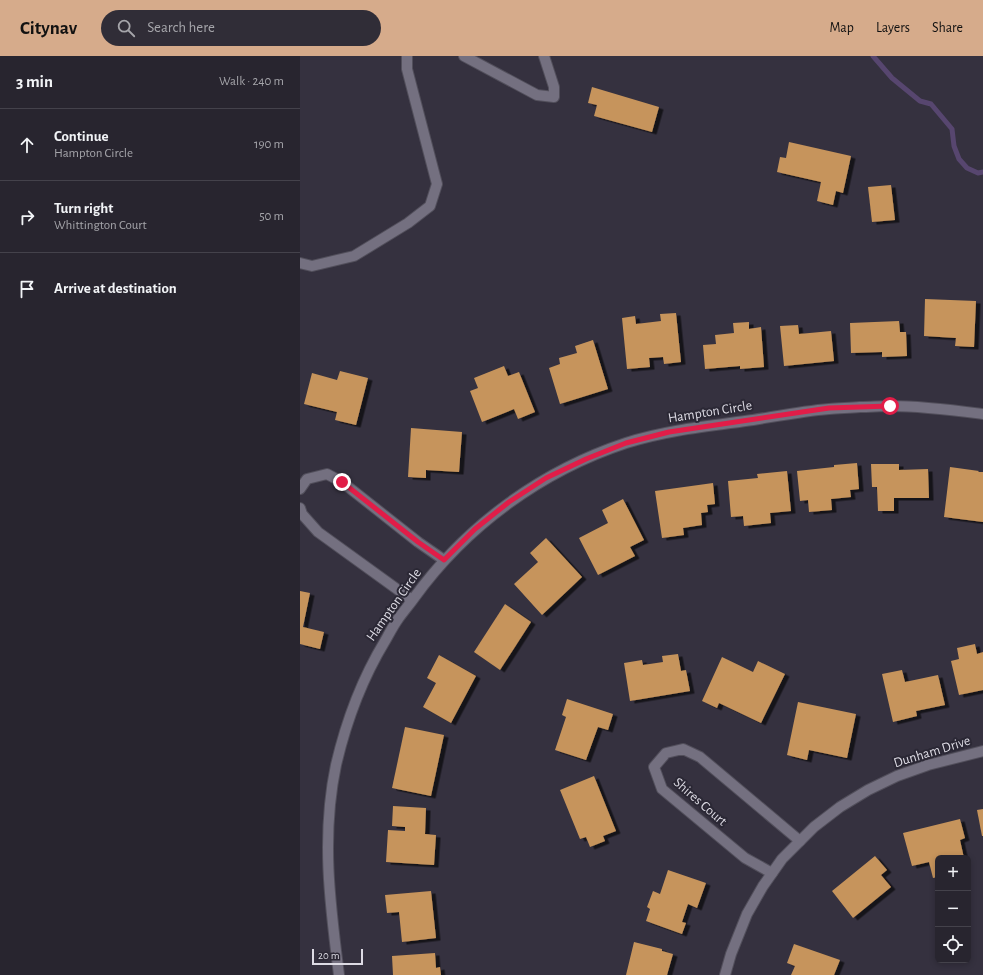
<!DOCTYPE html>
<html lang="en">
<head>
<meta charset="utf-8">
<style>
	body { margin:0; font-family:"Alegreya Sans",sans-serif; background:#302d37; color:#f1f3f6 }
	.controls { position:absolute; right:12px; bottom:12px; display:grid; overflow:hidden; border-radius:6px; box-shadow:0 2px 6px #0003 }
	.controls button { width:36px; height:36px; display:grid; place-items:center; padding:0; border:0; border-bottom:1px solid #44424b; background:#28252f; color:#f1f3f6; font:20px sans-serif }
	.scale { position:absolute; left:12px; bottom:10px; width:51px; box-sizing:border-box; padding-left:4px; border:2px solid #dddbe4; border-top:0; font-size:11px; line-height:14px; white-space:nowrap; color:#dddbe4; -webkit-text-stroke:3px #2b2835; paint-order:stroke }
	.stop { position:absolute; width:12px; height:12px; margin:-9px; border:3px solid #e11d48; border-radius:50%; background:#fff }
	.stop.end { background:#e11d48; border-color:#fff; box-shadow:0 1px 4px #0008 }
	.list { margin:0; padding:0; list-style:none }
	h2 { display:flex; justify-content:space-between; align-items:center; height:52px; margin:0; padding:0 16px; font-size:17px }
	h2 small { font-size:13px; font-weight:400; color:#a5a5aa }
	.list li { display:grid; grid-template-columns:26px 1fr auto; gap:12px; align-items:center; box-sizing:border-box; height:72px; padding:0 16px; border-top:1px solid #44424b }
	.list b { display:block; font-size:15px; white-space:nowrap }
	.list p { margin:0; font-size:13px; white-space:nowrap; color:#a5a5aa }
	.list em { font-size:13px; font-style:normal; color:#a5a5aa }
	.icon { flex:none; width:22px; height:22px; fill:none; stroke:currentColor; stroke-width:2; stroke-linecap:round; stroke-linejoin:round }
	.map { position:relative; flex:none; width:683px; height:919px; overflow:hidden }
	header { display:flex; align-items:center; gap:24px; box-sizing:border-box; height:56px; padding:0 20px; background:#d6ab8b; color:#111 }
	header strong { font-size:19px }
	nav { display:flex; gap:22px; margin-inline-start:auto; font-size:14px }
	.search { width:280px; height:36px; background:#302d37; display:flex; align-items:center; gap:10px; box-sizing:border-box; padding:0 14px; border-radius:22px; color:#a5a5aa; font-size:15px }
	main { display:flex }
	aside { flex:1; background:#28252f }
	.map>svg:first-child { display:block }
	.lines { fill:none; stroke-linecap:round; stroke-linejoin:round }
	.stream { stroke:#57466f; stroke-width:5 }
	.building { fill:#c6945b; filter:url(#shadow) }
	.minor-casing { stroke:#524f5b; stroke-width:12 }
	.minor { stroke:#747080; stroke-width:10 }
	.route { stroke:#e11d48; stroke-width:5 }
	.labels { text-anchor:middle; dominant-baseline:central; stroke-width:4; stroke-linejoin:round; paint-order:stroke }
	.street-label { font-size:14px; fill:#dddbe4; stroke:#2b2835 }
</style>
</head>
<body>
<header>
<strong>Citynav</strong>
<div class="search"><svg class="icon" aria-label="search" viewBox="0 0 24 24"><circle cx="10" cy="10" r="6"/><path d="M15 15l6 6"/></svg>Search here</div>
<nav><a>Map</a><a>Layers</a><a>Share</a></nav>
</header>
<main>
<aside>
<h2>3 min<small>Walk · 240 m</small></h2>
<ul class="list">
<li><svg class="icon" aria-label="ahead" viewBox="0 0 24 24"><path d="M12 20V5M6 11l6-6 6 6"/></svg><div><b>Continue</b><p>Hampton Circle</p></div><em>190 m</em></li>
<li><svg class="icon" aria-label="right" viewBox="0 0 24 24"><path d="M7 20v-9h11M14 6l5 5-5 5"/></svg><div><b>Turn right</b><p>Whittington Court</p></div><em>50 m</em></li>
<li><svg class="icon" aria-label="arrive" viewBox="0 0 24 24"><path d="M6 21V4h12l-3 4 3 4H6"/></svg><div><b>Arrive at destination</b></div></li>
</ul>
</aside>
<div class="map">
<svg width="683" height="919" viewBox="0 0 683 919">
	<defs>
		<filter id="shadow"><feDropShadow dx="4.5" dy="2.5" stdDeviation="0" flood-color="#0009"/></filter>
	</defs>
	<rect width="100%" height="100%" fill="#35313f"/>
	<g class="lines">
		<path class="stream" d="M573,0L592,22L620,45L631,48L652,73L654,90L659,103L667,112L678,117L683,116"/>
	</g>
	<g class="building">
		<path d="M292,31L359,51L352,76L294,60L297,49L288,47Z"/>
		<path d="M489,86L551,100L543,137L536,135L533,149L517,145L521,126L477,116L480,101L486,102Z"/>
		<path d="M591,129L595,164L572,166L568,131Z"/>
		<path d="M625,243L676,245L674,291L655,290L656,282L624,280Z"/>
		<path d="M376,257L381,306L364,308L363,301L349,302L350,311L327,313L322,262L335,260L336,268L361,265L360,258Z"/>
		<path d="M599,265L600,276H606L607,300L582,301V296L551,297L550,267Z"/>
		<path d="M449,266V273L461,271L464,311L440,313V310L405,313L403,289L416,288L415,279L434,277L433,267Z"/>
		<path d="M498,269L499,278L531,275L534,305L484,310L480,270Z"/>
		<path d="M293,284L308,333L260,348L249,312L260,308L259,302L277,297L275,290Z"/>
		<path d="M204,310L208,320L219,316L235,356L218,363L214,353L182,366L170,335L178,332L174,322Z"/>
		<path d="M40,315L68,322L56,369L35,364L37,356L4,348L12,317L37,324Z"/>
		<path d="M111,372L162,376L159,416L126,414V422L108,421Z"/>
		<path d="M557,407L559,433L550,434L551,441L531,443L532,454L509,456L508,444L500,445L497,415L534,411V409Z"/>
		<path d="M571,408H599V414L628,413L629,442H594V455H578L577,431H572Z"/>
		<path d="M650,411L679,415L678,416H683V466L644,461Z"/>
		<path d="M487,415L491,455L470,457L471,467L444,470L443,460L431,461L428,425L458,422L457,418Z"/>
		<path d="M413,427L415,448L407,449L408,456L401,457L402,469L383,472L384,479L362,482L355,435Z"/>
		<path d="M323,443L344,484L330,491L335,500L298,519L279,482L308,467L302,454Z"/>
		<path d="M246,482L282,521L242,559L214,528L238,506L230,497Z"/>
		<path d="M0,535L10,537L3,571L24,576L20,593L0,588Z"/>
		<path d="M205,548L231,566L200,614L174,596Z"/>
		<path d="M675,588L677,598L683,596V634L659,639L651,605L659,603L657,592Z"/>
		<path d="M378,598L381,615L386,614L390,635L330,645L324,607L342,604L343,609L363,606L362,600Z"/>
		<path d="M139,599L176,620L151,667L123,651L136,627L127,622Z"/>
		<path d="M422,601L453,616L458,605L485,618L461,667L419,647L417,652L402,645Z"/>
		<path d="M602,614L605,626L638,619L645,649L616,655L617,660L593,666L582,618Z"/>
		<path d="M267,643L313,658L308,674L298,671L286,704L255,694L266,661L262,659Z"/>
		<path d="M498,646L556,658L547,702L509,694L507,704L487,699Z"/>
		<path d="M105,671L144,679L131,740L92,732Z"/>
		<path d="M294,720L316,775L303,780L305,785L290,791L286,781L280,783L260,734Z"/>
		<path d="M93,750L126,752L125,778L136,779L134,809L86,806L88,774L105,775V771L92,770Z"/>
		<path d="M683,753V780H682L677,754Z"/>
		<path d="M660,763L665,782L660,784L664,802H638V821L633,822L629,806L612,810L603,777Z"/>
		<path d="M575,800L587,814L581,819L591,831L553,862L532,835Z"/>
		<path d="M368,814L406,827L397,852L388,848L382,866L386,867L382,878L346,865L350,853L347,851L353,835L360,838Z"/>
		<path d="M131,835L136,882L102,886L99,856L87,857L85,839Z"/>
		<path d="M334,886L362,893V895L373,898L367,919H326Z"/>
		<path d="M494,888L540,904L534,919H491L495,910L487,907Z"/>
		<path d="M135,897L136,912L140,911L141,919H93L92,900Z"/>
	</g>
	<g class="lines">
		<defs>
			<g id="minor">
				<path d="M164,0L237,39L254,41V31L244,0"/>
				<path d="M0,207L12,210L54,200L108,167L130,150L137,128L107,13V0"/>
				<path d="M0,433L7,423L27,418L42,426L118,486L144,504"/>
				<path d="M0,452L2,458L18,476L112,544"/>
				<path d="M472,817L445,802L362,733L354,711L366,697L383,693L400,701L500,785"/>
				<path d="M39,919C30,848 21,780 36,709C46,666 62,623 85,585C89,578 93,570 98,563C103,556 109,549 114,542C166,470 241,415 326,387C367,374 410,370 453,364C478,360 504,355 529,353C539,352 550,352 560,351C570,351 581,350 591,350C622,350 652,354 683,358"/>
				<path d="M425,919L431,898L447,858L463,830L482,803L514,771L540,751L568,734L597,720L628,709L683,695"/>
			</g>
		</defs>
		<use href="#minor" class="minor-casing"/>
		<use href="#minor" class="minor"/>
	</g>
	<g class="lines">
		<path class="route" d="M42,426L118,486L144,504L175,473L209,446L246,422L286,403L326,387L369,376L529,352L590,350"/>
	</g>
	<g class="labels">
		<g class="street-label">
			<text transform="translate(410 356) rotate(-9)">Hampton Circle</text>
			<text transform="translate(94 549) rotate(-55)">Hampton Circle</text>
			<text transform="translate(632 696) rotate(-17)">Dunham Drive</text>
			<text transform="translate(400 746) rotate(41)">Shires Court</text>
		</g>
	</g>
</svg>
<div class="controls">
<button>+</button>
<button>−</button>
<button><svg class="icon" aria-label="locate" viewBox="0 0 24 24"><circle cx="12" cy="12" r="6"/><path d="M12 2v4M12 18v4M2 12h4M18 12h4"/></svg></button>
</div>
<div class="scale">20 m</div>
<div class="stop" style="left:590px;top:350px"></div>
<div class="stop end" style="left:42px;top:426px"></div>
</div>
</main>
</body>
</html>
